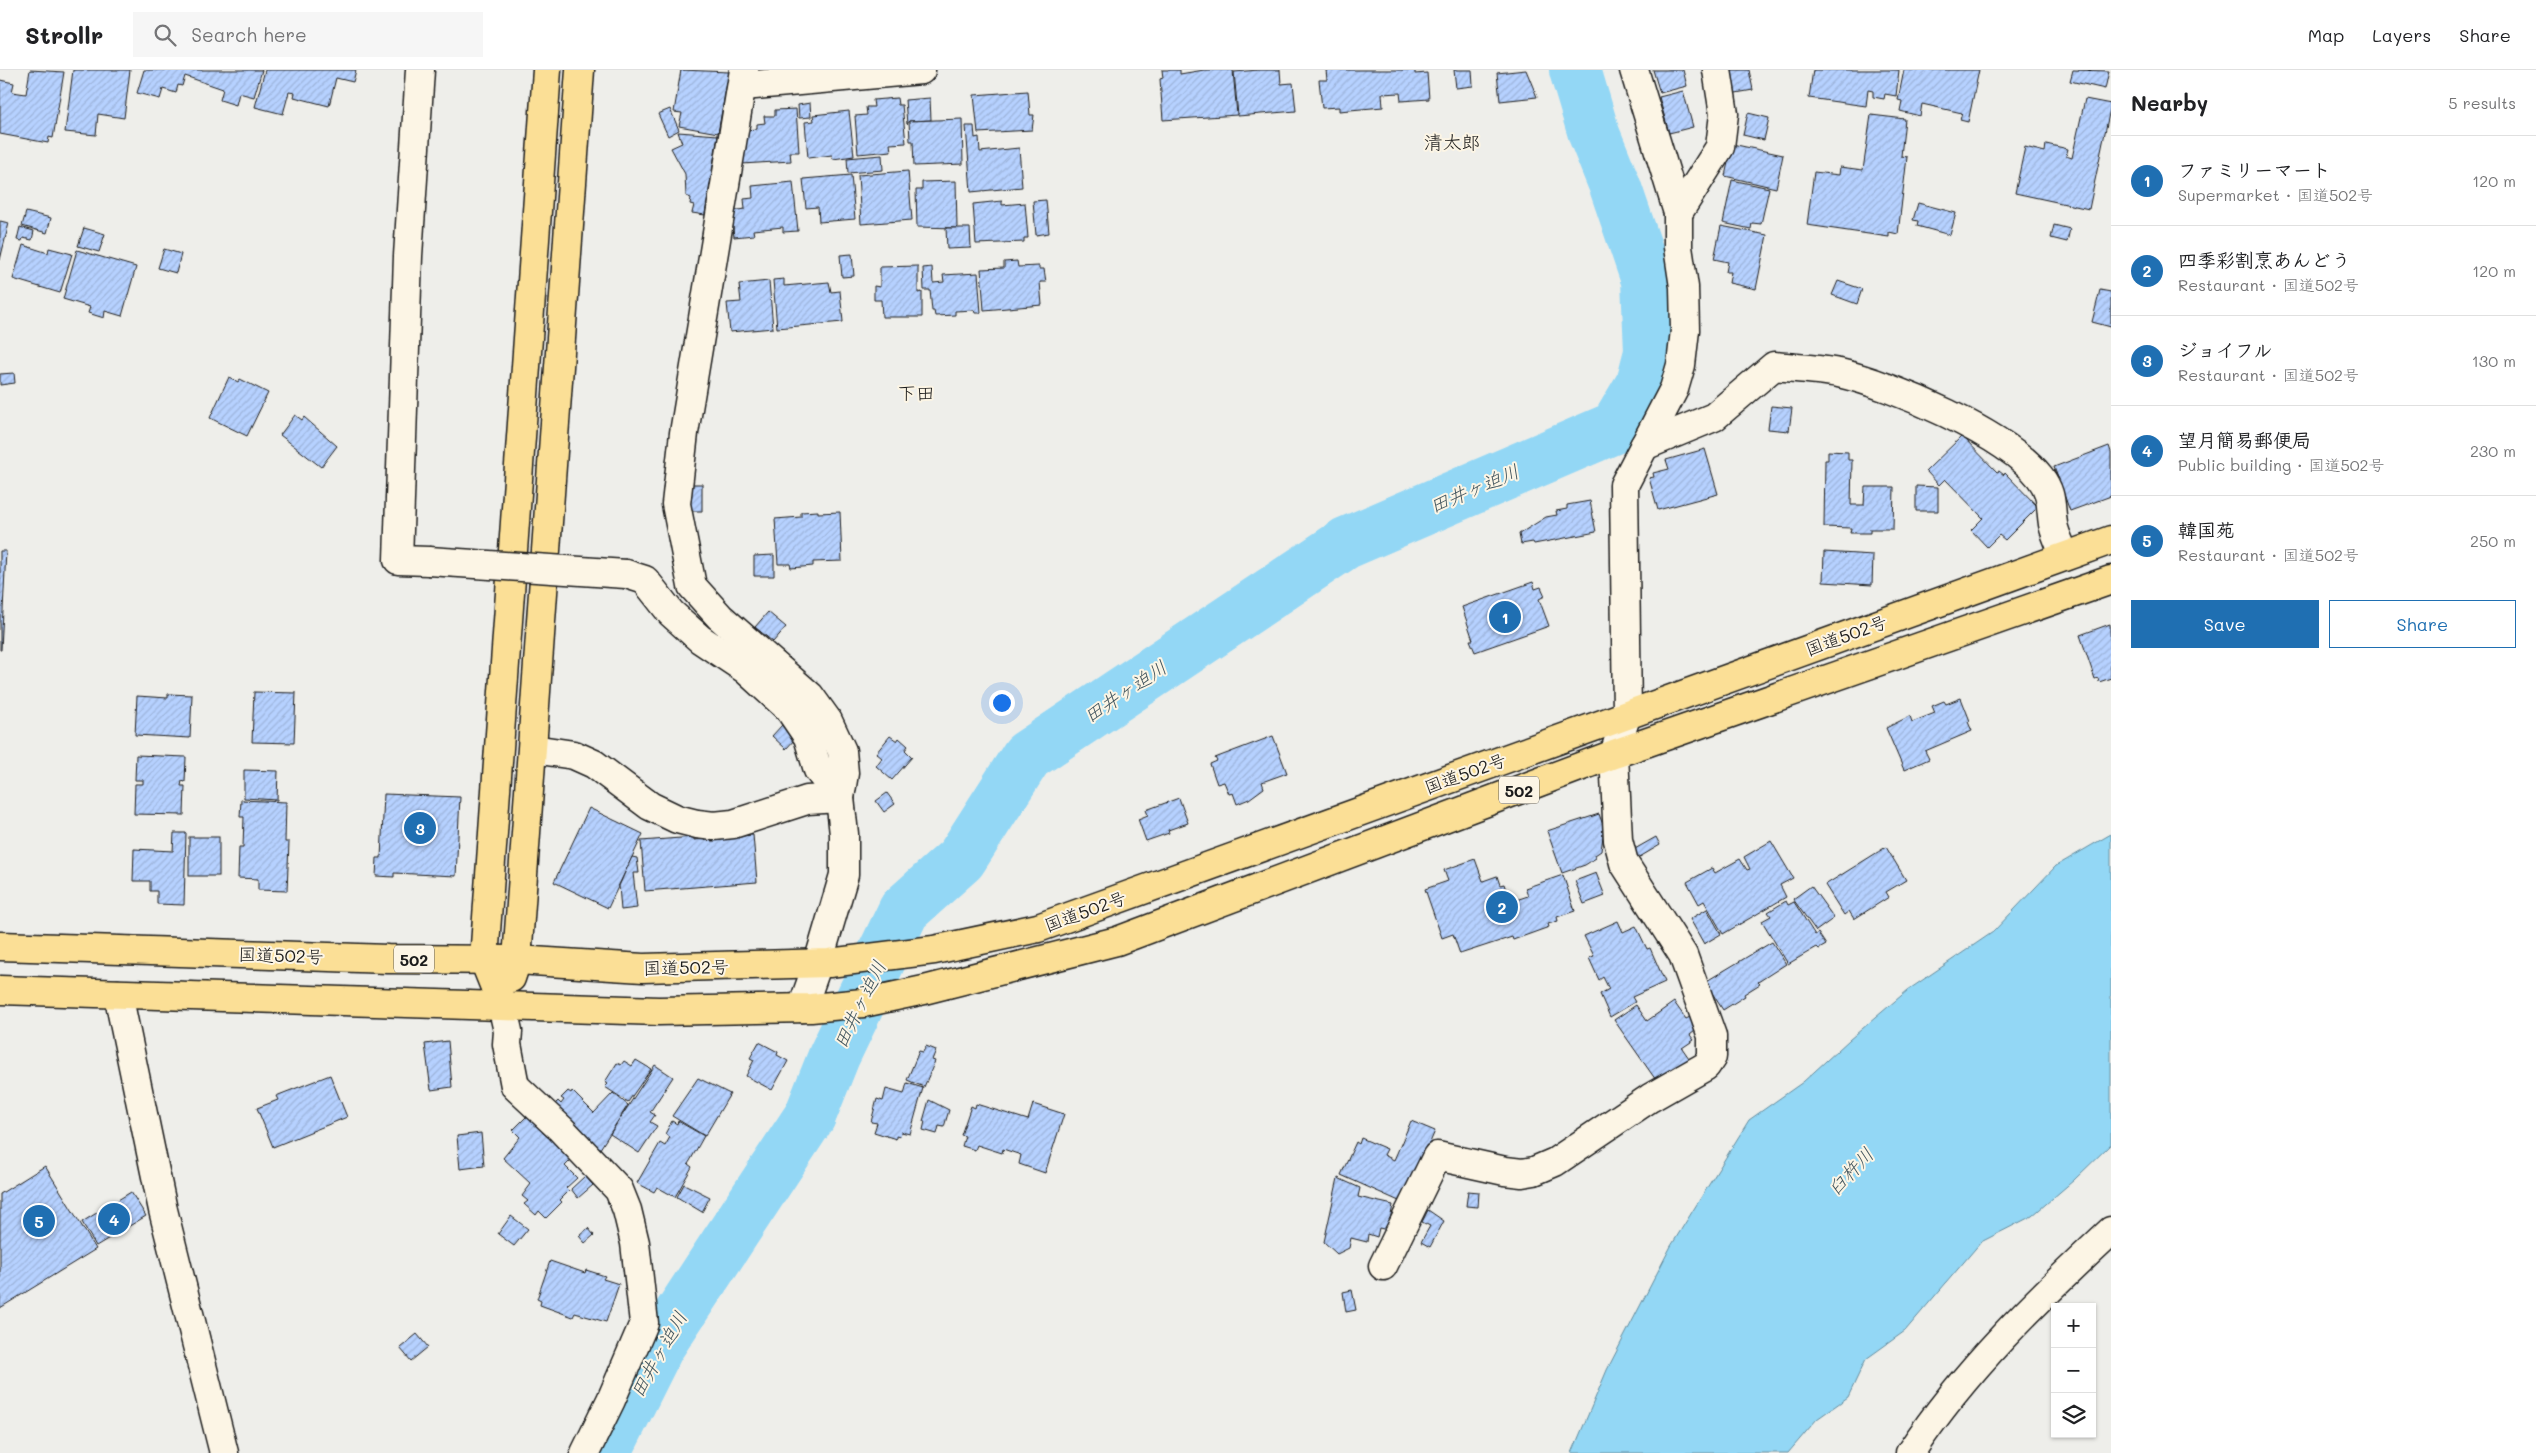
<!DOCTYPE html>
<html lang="en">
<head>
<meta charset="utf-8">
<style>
	body { margin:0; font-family:Mali,"Klee One",sans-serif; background:#f6f6f6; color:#202124 }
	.controls { position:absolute; right:15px; bottom:15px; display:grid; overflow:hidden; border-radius:0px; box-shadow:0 1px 4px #0004 }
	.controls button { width:45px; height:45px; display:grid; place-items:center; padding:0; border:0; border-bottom:1px solid #e0e0e0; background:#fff; color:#202124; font:25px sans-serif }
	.you { position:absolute; left:1001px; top:632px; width:18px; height:18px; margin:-12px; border:4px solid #fff; border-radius:50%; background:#1a73e8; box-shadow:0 0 0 8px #1a73e833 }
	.badge { display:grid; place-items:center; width:32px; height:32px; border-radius:50%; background:#1f6fb2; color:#fff; font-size:16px; font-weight:700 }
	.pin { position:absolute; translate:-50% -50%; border:2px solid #fff; box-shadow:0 1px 5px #0006 }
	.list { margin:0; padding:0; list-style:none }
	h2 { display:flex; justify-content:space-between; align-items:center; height:65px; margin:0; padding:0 20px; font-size:21px }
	h2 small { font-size:16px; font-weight:400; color:#757577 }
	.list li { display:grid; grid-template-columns:32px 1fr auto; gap:15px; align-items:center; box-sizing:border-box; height:90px; padding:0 20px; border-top:1px solid #e0e0e0 }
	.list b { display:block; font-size:19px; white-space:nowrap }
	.list p { margin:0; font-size:16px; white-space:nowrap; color:#757577 }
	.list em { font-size:16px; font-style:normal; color:#757577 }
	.actions { display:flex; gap:10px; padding:15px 20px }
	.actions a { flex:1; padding:11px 0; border:1px solid #1f6fb2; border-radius:0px; text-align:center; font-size:18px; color:#1f6fb2 }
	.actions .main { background:#1f6fb2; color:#fff }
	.icon { flex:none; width:28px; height:28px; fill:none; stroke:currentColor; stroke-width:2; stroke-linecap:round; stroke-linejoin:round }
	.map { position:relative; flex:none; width:2111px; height:1383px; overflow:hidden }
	header { display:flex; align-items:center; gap:30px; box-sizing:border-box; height:70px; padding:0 25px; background:#fff; border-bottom:1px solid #e0e0e0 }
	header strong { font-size:24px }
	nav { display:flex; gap:28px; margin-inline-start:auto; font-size:18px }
	.search { width:350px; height:45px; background:#f6f6f6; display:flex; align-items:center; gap:12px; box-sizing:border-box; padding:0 18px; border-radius:0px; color:#757577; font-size:19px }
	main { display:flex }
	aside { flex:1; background:#fff }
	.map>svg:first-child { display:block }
	.water { fill:#93d7f5; stroke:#638c9e }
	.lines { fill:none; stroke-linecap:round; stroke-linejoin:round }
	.river { stroke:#93d7f5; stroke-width:52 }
	.building { fill:url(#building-hatch); stroke:#1c1c1c }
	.minor-casing { stroke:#1c1c1c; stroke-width:31 }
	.highway-casing { stroke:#1c1c1c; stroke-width:31 }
	.minor { stroke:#fcf5e5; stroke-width:28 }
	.highway { stroke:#fbdf96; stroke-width:28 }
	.minor-bridge-casing { stroke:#1c1c1c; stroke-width:31; stroke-linecap:butt }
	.minor-bridge { stroke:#fcf5e5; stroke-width:28 }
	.labels { text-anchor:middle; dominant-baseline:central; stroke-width:4; stroke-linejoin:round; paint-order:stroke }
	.shield { fill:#fcf5e5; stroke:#5f5d58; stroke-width:1 }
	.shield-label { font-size:16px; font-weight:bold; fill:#1c1c1c }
	.street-label { font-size:18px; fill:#1c1c1c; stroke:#fcf5e5 }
	.neighbourhood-label { font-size:19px; fill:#1c1c1c; stroke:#fcf5e5 }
	.water-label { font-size:19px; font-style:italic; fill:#40545d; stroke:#fcf5e5 }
</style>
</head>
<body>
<header>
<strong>Strollr</strong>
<div class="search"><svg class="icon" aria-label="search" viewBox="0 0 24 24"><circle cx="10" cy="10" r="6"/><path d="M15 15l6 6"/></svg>Search here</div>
<nav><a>Map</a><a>Layers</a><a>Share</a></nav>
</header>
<main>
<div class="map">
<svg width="2111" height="1383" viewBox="0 0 2111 1383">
	<defs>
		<pattern id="building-hatch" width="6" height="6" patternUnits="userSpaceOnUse" patternTransform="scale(1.25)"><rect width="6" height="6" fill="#b6d1ff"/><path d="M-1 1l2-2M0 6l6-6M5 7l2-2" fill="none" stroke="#9cb3da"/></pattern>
	</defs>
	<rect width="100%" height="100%" fill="#eeeeea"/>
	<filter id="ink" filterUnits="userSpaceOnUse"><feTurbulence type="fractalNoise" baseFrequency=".02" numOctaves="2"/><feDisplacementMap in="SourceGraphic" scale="10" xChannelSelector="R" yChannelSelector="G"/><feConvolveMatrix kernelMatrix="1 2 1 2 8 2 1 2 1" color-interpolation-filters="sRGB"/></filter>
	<g filter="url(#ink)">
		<path class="water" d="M2111,764V1074L2074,1110L2032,1146L1981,1172L1905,1261L1866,1289L1848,1327L1817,1349L1788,1383H1572L1607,1300L1671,1176L1749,1050L1803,1012L1849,970L1908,920L1993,862L2056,796Z"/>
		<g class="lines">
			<path class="river" d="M607,1383L609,1375L658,1277L810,1046L834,986L904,840L961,789L1027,686L1346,473L1616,357L1642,313L1650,282L1647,210L1615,116L1594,64L1575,0"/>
		</g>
		<g class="building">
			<path d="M30,0L64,2L53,68L49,67L48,73L0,64V10L14,13L12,22L26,24Z"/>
			<path d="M73,0H130L124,48L98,44L96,65L65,62Z"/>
			<path d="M144,0H262L254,27L239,23L236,35L220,30L223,19L185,6L182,16L178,15L176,23L163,19L160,29L137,23Z"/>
			<path d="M265,0H356L353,12L336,8L329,36L294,27L295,23L289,22L283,44L255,37Z"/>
			<path d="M681,0L729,2L718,63L679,56L682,43L674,42Z"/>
			<path d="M1162,0H1180V4L1204,0H1233L1237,45L1163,50L1160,9L1163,8Z"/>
			<path d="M1259,0H1280L1281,14L1293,13L1296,41L1238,46L1234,2Z"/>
			<path d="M1326,0H1415V4L1427,3L1429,29L1401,31L1400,23L1382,24L1383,37L1339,41V37L1322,38L1319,10H1327Z"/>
			<path d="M1454,0H1472L1473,16L1456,18Z"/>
			<path d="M1526,0L1537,27L1500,31L1497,3Z"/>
			<path d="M1653,0H1683L1687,16L1660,23Z"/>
			<path d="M1727,0H1749L1753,20L1730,24Z"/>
			<path d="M1813,0H1899L1896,26L1885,24L1884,29L1873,27V21L1868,20L1866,36L1809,28Z"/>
			<path d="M1904,0H1979L1968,52L1960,50L1962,43L1922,34L1920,46L1900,41L1902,31L1898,30Z"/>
			<path d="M2073,0L2109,1L2105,19L2070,11Z"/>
			<path d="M1028,21L1030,45H1034L1032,60L978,63L974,25Z"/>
			<path d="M1683,21L1693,57L1669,63L1659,27Z"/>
			<path d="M897,28L898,35H902L906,73L890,74L891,81L858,84L855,46L867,45L866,37H874L873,30Z"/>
			<path d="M930,28L931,50L909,51L907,54L905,30Z"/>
			<path d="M2085,29L2111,34L2089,139L2015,123L2025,77L2045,82L2046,74L2068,79L2066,86L2072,88Z"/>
			<path d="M810,33L811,47L799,48L798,35Z"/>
			<path d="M670,39L679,60L668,66L658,44Z"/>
			<path d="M796,39L799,82H790L791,91L742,94L744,60L757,59V54L765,53L764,46H775V40Z"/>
			<path d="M849,41L854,86L833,89L832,85L808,88L805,52L814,51L813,45Z"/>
			<path d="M1748,43L1769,48L1764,70L1743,65Z"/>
			<path d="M1871,45L1905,49L1901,86L1907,87L1898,164L1889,162V167L1807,155L1814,102L1839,105L1840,97L1863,100Z"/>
			<path d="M962,49L963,94L914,96L913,71H910L909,51Z"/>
			<path d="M966,56H974L975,68L979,67L980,82L1019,78L1022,117L971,122Z"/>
			<path d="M678,62L718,65L705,145L692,143L694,135L690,134L691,128L686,126L685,104L671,78L682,73Z"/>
			<path d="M1732,74L1783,85L1776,118L1725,106Z"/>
			<path d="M882,85L883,100L848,103L847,88Z"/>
			<path d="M908,101L912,150L861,154L858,105Z"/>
			<path d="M851,105L855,149L819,152L818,137L806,138L803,109Z"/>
			<path d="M1732,110L1769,118L1761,154L1752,153L1751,159L1723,153Z"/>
			<path d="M956,111L957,158L917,157L916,120H922V112Z"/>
			<path d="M793,112L798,161L783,162V157L753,160L754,165L734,167L731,141L745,139L744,129L753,128L752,116Z"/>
			<path d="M1046,130L1049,163L1036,165L1033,131Z"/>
			<path d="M1002,131V135L1025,133L1028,168H1024V172L976,174L973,134Z"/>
			<path d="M1918,133L1956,143L1950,165L1917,156L1918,151L1913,150Z"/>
			<path d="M26,142L51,148L47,163L22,156Z"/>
			<path d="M0,151L9,153L0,190Z"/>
			<path d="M2054,155L2070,159L2067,172L2051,168Z"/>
			<path d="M1721,156L1767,165L1756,219L1729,213L1731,202H1726L1728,192L1714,189Z"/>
			<path d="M20,157L34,161L32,170L23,168L22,171L17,170Z"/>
			<path d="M84,158L105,164L99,182L78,176Z"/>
			<path d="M946,158H970L971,178L947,179Z"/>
			<path d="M23,175L48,183L49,178L72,184L60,223L13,209Z"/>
			<path d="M164,179L181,184L176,203L158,198Z"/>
			<path d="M77,180L136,197L122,246L105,241L104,248L88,243L90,237L63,229Z"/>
			<path d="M852,184L854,206L842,207L840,185Z"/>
			<path d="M1017,191L1018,197L1039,196V199H1044L1046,212H1040L1042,235L984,240L981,199L1004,198V192Z"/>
			<path d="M918,196V223L922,222V247H882L881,230H874V216L880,217V197Z"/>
			<path d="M932,197L933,213L944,212L943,205L978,203L981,243H975L974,240L955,241V245L935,246L934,241H932L930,220H924L923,198Z"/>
			<path d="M784,209V216L829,212L831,222L840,221L843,252L777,258L773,210Z"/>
			<path d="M769,211L773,258L730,262L727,233L741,232L739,214Z"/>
			<path d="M1838,211L1862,219L1857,234L1832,225Z"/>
			<path d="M2100,220L2111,222V257L2092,252Z"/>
			<path d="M14,303L15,313L0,315V304Z"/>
			<path d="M229,307L238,312L240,309L268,323L247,366L210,348Z"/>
			<path d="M1771,336L1792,338L1789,361L1768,359Z"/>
			<path d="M295,345L302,350L304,347L337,376L321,397L280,365Z"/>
			<path d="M1962,366L1997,402L1999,401L2004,405L2005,403L2038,437L2005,470L1999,465L1987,477L1971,460L1983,448L1945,409L1939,415L1926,401Z"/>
			<path d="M2109,376L2111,382V426L2070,441L2054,397Z"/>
			<path d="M1705,379L1718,424L1658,440L1649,408L1654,407L1653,403L1669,399L1666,390Z"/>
			<path d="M1828,381L1848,382V390H1852L1851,435H1864L1865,417H1894L1893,459H1870V463H1850L1851,458L1824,457L1825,390H1828Z"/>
			<path d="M690,414H702V441H689Z"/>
			<path d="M1916,416L1938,417V441H1916Z"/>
			<path d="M1590,431L1596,462L1534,474L1533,472L1521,474L1519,464L1546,447L1557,445L1556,441L1567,439V435Z"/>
			<path d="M818,441V443L840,442L842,491L813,492V496L791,498L790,494H778L775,449L801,447V442Z"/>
			<path d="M0,481H6L1,580H0Z"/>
			<path d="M1824,482L1873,485L1872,515L1823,512Z"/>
			<path d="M774,485V506H754V486Z"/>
			<path d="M1533,512L1535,519L1541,517L1545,526L1539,529L1549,556L1475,582L1470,570H1473L1462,537Z"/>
			<path d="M768,542L786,557L773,572L755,557Z"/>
			<path d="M2110,554L2111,608L2099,612L2098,608L2095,609L2080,565Z"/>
			<path d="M254,622L296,623L294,673L252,672Z"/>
			<path d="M168,624L192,625L190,668L135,665L137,626L168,628Z"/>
			<path d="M1961,628L1970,651L1968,652L1972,661L1925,681L1929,689L1904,700L1886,658L1910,646L1912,652L1935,643L1932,636L1944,631L1946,634Z"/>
			<path d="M782,655L796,668L786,679L772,666Z"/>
			<path d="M890,666L897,671L899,668L908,676L905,680L912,687L892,710L876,696L882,688L876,683Z"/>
			<path d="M1273,666L1287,703L1262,712L1264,718L1249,729L1237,734L1233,723L1229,724L1224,712L1217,714L1210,694L1217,691L1215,688Z"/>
			<path d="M136,685L186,687L185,712L182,711L181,716H185L184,745L134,744L135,714H143V710H135Z"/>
			<path d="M244,700L278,701L277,730L244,728Z"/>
			<path d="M887,723L895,734L884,742L876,731Z"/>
			<path d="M384,724L460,727L456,806L394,803V807L376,806L377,788H381Z"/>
			<path d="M1179,728L1188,753L1168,760L1169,763L1146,771L1138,749L1148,745L1146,740Z"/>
			<path d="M241,730L286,732L285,772H289L287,821L258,820V809L238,808L239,777H243L244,747H240Z"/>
			<path d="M589,738L643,764L608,838L554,812Z"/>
			<path d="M1599,744L1604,758L1601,781L1595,785L1596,788L1585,795L1562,803L1547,761Z"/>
			<path d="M174,763H186L184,835L157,834V821H150V811H133L134,779L173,781Z"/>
			<path d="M753,765L757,812L645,821L641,771L694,767V770Z"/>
			<rect x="189" y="767" width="30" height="39"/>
			<path d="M1656,767L1660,775L1638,788L1633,780Z"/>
			<path d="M1771,771L1793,808L1780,815L1786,827L1723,864L1704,831L1699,834L1687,812L1712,798L1715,803L1740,789L1747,800L1750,799L1744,787Z"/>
			<path d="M1886,777L1906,810L1886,822L1889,827L1854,849L1849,841L1844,845L1825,815Z"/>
			<path d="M632,787L637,788L639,803H633L637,838L621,840L619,816Z"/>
			<path d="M1475,789L1483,811L1497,806L1500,815L1504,814L1510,832L1528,826L1525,818L1563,805L1575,841L1557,847L1558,851L1548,854L1549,857L1513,870L1512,867L1460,884L1453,864L1442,868L1425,819L1448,811L1444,800Z"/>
			<path d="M1596,803L1605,826L1584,834L1575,811Z"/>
			<path d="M1811,816L1834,848L1816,861L1793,829Z"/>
			<path d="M1786,831L1788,835L1794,832L1815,865L1818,863L1826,875L1819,879L1817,877L1788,894L1762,851L1771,846L1768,842Z"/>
			<path d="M1707,839L1721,864L1704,874L1690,849Z"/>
			<path d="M1618,851L1623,862L1636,856L1647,879L1650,878L1665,912L1632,927L1635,932L1610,947L1600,924L1609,919L1603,907L1599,910L1589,888L1594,886L1584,866Z"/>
			<path d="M1772,872L1786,894L1758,912L1760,914L1744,924L1745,926L1723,940L1705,912Z"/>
			<path d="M1674,932L1686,949L1690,947L1695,961L1690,965L1694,970L1682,978L1691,991L1658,1013L1614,950L1636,935L1647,951Z"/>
			<path d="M448,971L452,1017L431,1020L425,974Z"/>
			<path d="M759,972L778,982L777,985L788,991L772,1020L746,1006L754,990L750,988Z"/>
			<path d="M926,976L936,980L932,990L935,991L924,1017L907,1010L919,981L923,982Z"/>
			<path d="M636,990L651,999L628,1032L605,1017L608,1014L605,1012L617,993L621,995L624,991L632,996Z"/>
			<path d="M655,995L673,1007L650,1042L655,1045L650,1052L657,1056L639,1083L610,1064Z"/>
			<path d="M330,1005L347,1047L273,1077L257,1038L278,1030L276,1026Z"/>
			<path d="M698,1008L730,1024L705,1066L672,1046Z"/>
			<path d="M907,1013L923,1018L910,1064L901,1062L900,1067L896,1066V1069L874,1062L877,1053L871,1052L877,1029L883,1031L886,1019L904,1024Z"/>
			<path d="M568,1021L571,1023L572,1021L594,1043L613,1023L628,1035L598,1082L552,1037L558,1031L561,1034L564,1030L561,1028Z"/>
			<path d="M929,1030L949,1040L944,1057L939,1056L937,1064L923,1060L925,1051H923Z"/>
			<path d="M976,1034L1028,1050L1033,1034L1064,1044L1045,1103L1019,1094L1021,1085L1003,1079L1002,1083L977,1075L975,1080L962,1076L965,1066L961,1065L971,1036L975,1038Z"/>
			<path d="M530,1043L546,1058L542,1062L573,1088L565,1096L577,1108L566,1118L569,1121L560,1130L562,1132L546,1148L539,1141L536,1145L524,1134L528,1131L522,1126L531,1114L503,1088L520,1067L513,1060Z"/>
			<path d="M672,1051L677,1054L678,1051L704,1066L690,1091L688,1094L692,1097L675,1127L657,1117L654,1122L637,1113L660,1073L665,1076L670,1067L665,1064Z"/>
			<path d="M1411,1051L1435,1061L1411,1116L1407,1115L1399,1131L1341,1105L1356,1072L1359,1074L1361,1068L1387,1079L1384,1085L1394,1090Z"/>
			<path d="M481,1063L484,1096L460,1099L457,1066Z"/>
			<path d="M45,1096L96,1179L0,1238V1124Z"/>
			<path d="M585,1106L593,1115L578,1128L571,1119Z"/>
			<path d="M1338,1108L1360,1118L1358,1127L1393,1135L1388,1160L1379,1158L1377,1167L1368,1164L1367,1172L1351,1168L1349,1178L1337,1184L1324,1172Z"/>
			<path d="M684,1114L710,1127L702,1142L677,1127Z"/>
			<path d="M1468,1121L1479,1122L1478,1137L1466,1136Z"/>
			<path d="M131,1122L146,1146L96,1176L82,1152Z"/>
			<path d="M1428,1140L1444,1151L1430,1177L1421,1172L1430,1156L1422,1152Z"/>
			<path d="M511,1146L528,1159L514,1176L498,1164Z"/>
			<path d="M588,1158L594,1165L585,1173L579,1166Z"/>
			<path d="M550,1191L585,1203L586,1200L605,1206L603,1209L619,1214L606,1252L575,1243L573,1247L540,1235L541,1231L537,1229Z"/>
			<path d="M1352,1220L1356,1240L1346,1242L1343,1222Z"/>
			<path d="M417,1264L428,1277L411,1291L400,1278Z"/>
		</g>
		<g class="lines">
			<defs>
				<g id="minor">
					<path d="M420,0L408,186L398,490L429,491"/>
					<path d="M744,0L684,363L676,434L692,516L720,547L810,626L828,651L842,681L844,703L840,728L844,764V805L818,893L802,938"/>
					<path d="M743,16L921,0"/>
					<path d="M1678,143L1720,77L1724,44L1717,0"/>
					<path d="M1644,376L1714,347L1774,296C1795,298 1818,299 1839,303C1893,315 2006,364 2040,407C2053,424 2050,435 2053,454C2055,465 2061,476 2065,486"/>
					<path d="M626,504L645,510L671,543L700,569L745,599L789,639L808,667L818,700L840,728"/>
					<path d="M533,679L574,685L594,694L650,736L677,749L697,754L714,756L733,754L807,730L840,728"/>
					<path d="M118,924L163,1140L224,1383"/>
					<path d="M502,935L508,961L507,974L515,1016L561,1059L619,1120L627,1140L635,1173L644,1253L611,1330L585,1383"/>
					<path d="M1383,1196L1437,1086L1505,1101L1522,1103L1534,1101L1555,1092L1650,1028L1706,996L1712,987V966L1683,885L1624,793L1618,770L1614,684L1627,644L1624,415L1674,319L1681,295L1685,260L1684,217L1678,177V143L1634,0"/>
					<path d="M1910,1383C1965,1299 2038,1229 2111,1161"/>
				</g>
				<g id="highway">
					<path d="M0,876L388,889L517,890L643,898L829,893L934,880L1038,858L2111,470"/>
					<path d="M511,908L517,890L580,0"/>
					<path d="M0,920L659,941L811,938L863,933L924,920L1117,871L1614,684L2111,510"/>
					<path d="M502,935L484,890L547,0"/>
				</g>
			</defs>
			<use href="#minor" class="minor-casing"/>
			<use href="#highway" class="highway-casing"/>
			<use href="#minor" class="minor"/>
			<use href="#highway" class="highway"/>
			<defs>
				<path id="minor-bridge" d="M429,491L626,504"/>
			</defs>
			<use href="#minor-bridge" class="minor-bridge-casing"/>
			<use href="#minor-bridge" class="minor-bridge"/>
		</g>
	</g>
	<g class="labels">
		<g class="shield">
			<rect x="1499" y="706.5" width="40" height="27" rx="4"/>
			<rect x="394" y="875.5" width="40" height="27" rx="4"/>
		</g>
		<g class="shield-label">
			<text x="1519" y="720">502</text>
			<text x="414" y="889">502</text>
		</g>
		<g class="street-label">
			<text transform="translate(1846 565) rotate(-20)">国道502号</text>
			<text transform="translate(1465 703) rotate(-20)">国道502号</text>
			<text transform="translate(1085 841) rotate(-20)">国道502号</text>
			<text transform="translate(281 885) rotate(2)">国道502号</text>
			<text transform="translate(686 897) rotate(-1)">国道502号</text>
		</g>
		<g class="neighbourhood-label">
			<text x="1452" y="71">清太郎</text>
			<text x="916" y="322">下田</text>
		</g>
		<g class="water-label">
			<text transform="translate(1474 418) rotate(-23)">田井ヶ迫川</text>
			<text transform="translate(1125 621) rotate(-34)">田井ヶ迫川</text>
			<text transform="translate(859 934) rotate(-64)">田井ヶ迫川</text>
			<text transform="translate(1850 1101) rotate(-47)">臼杵川</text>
			<text transform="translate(658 1284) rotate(-61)">田井ヶ迫川</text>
		</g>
	</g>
</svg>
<div class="controls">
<button>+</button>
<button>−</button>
<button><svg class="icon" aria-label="layers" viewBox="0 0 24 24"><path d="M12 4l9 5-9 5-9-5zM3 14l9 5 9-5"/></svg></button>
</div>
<div class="you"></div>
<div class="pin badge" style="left:1505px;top:547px">1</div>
<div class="pin badge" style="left:1502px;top:837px">2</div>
<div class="pin badge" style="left:420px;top:758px">3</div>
<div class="pin badge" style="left:114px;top:1149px">4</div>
<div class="pin badge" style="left:39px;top:1151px">5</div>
</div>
<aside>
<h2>Nearby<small>5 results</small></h2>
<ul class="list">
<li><span class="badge">1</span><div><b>ファミリーマート</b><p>Supermarket · 国道502号</p></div><em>120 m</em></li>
<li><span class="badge">2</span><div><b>四季彩割烹あんどう</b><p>Restaurant · 国道502号</p></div><em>120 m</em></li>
<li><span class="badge">3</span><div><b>ジョイフル</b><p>Restaurant · 国道502号</p></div><em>130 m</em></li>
<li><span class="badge">4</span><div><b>望月簡易郵便局</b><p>Public building · 国道502号</p></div><em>230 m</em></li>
<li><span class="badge">5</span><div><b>韓国苑</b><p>Restaurant · 国道502号</p></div><em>250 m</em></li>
</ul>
<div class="actions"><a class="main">Save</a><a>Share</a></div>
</aside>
</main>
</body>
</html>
